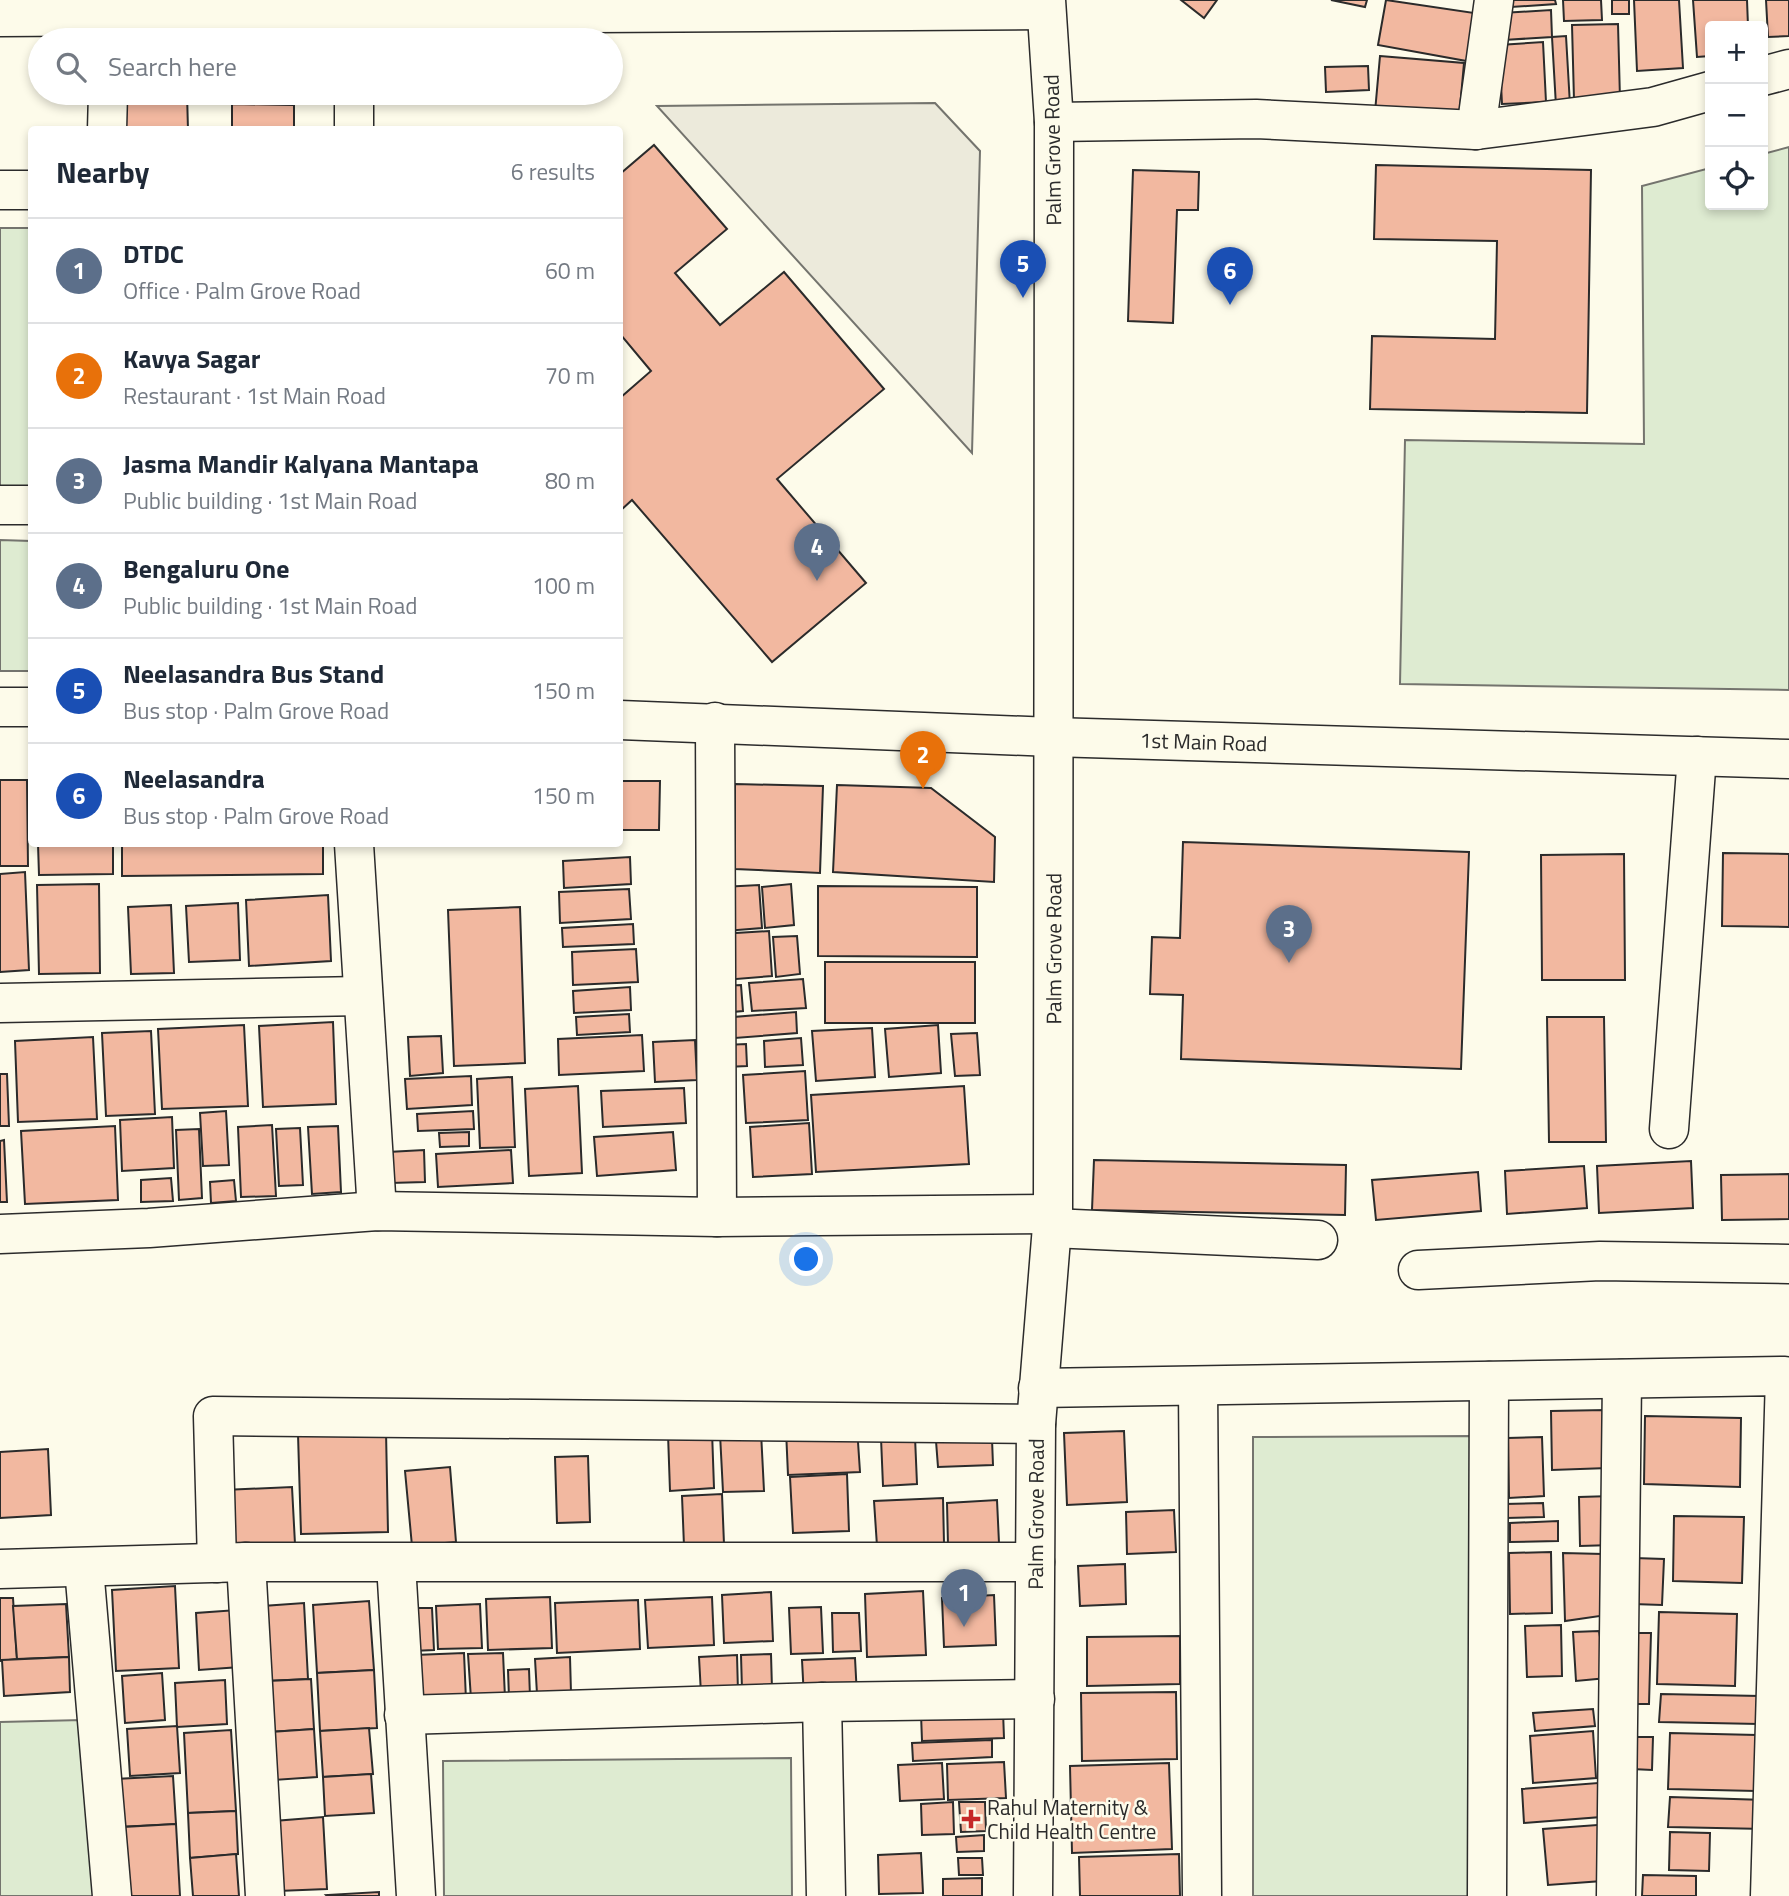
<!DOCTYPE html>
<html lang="en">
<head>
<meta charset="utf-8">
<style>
	body { margin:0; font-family:"Titillium Web",sans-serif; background:#f6f6f7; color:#1f2937 }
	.controls { position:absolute; right:21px; top:21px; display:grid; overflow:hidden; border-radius:7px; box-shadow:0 4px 10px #0003 }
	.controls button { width:63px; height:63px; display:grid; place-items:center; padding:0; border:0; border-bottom:2px solid #e0e1e3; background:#fff; color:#1f2937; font:35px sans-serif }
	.you { position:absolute; left:807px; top:1260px; width:24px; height:24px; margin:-18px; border:5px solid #fff; border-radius:50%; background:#1a73e8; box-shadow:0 0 0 10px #1a73e833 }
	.badge { display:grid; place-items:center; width:46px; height:46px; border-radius:50%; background:#0f766e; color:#fff; font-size:23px; font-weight:700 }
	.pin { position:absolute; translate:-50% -58px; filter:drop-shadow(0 2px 4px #0008) }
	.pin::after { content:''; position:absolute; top:37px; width:24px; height:21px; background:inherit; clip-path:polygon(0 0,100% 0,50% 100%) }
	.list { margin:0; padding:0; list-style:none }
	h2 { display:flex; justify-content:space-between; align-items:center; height:91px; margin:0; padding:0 28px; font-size:30px }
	h2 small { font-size:23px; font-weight:400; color:#747a83 }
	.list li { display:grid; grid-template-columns:46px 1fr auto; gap:21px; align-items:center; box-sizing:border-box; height:105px; padding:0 28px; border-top:2px solid #e0e1e3 }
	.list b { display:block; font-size:26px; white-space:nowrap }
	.list p { margin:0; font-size:23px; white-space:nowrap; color:#747a83 }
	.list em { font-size:23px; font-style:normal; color:#747a83 }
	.icon { flex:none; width:38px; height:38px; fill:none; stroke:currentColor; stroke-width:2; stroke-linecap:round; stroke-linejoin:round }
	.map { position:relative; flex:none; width:1789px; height:1896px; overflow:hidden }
	.search { position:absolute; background:#fff; box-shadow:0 4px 10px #0003; left:28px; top:28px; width:595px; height:77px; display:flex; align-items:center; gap:18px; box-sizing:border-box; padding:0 24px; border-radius:38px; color:#747a83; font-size:26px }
	.panel { position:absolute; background:#fff; box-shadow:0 4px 10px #0003; left:28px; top:126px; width:595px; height:721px; border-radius:7px }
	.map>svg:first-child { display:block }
	.green { fill:#deebd1; stroke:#74746e; stroke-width:2 }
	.parking { fill:#eceadb; stroke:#74746e; stroke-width:2 }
	.building { fill:#f2b8a0; stroke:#2b2b2b; stroke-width:2 }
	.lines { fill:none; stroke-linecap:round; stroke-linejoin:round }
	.minor-casing { stroke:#2b2b2b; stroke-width:41 }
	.minor { stroke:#fdfbea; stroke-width:38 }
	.poi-dot { fill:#c62828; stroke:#fdfbea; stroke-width:2.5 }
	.labels { text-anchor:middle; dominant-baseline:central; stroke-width:5; stroke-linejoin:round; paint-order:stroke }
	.street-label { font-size:21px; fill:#2b2b2b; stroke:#fdfbea }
	.poi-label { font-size:21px; fill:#2b2b2b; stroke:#fdfbea; text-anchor:start }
</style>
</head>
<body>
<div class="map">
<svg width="1789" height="1896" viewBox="0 0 1789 1896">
	<rect width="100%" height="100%" fill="#fdfbea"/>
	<g class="green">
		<path d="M1789,147V690L1400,684L1405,440L1644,444L1642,186L1710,168V205H1763V154Z"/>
		<path d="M0,228H31V494L0,493Z"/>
		<path d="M0,540L31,541V671H0Z"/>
		<path d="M1472,1436V1896H1253V1437Z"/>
		<path d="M82,1720L97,1896H0V1722Z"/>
		<path d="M791,1758L792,1896H444L443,1761Z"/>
	</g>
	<path class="parking" d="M935,103L980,151L972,453L657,106Z"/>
	<g class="building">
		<path d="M1181,0H1217L1204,18Z"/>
		<path d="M1331,0H1367L1365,7Z"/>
		<path d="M1386,0L1481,14L1472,62L1378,45Z"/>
		<path d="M1510,0H1555L1556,4L1511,7Z"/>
		<path d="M1563,0H1601L1602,20L1564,21Z"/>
		<rect x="1612" y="0" width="17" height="14"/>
		<path d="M1634,0H1679L1683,68L1637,71Z"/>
		<path d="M1693,0H1747L1748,26H1710V56L1697,57Z"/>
		<path d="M1766,0H1789V36L1768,37Z"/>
		<path d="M1551,10L1552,37L1504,40L1502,13Z"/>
		<path d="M1618,24L1620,99L1574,100L1572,25Z"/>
		<path d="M1566,36L1570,105L1556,106L1552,37Z"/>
		<path d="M1543,42L1546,102L1502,104L1499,45Z"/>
		<path d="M1380,56L1464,63L1459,119L1375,112Z"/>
		<path d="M1368,66L1369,90L1326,92L1325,67Z"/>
		<path d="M120,93H187L188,130H122Z"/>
		<path d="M232,104L294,105V130H232Z"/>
		<path d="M654,145L727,229L675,273L720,325L784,272L884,389L777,479L866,583L772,662L632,500L620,511V398L651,371L620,334V174Z"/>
		<path d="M1376,165L1591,170L1587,413L1370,409L1372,336L1495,339L1497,241L1374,239Z"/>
		<path d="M1133,170L1199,172L1198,210H1177L1173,323L1128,321Z"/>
		<path d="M0,780H27L28,866H0Z"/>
		<path d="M620,781H660L659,830H620Z"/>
		<path d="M735,784L823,786L820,873L735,869Z"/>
		<path d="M837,785L931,788L995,837L994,882L833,872Z"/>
		<path d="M1183,842L1469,852L1461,1069L1181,1059L1183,995L1150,994L1152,937L1180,938Z"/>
		<path d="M38,844H113V874L39,875Z"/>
		<path d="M122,844H323V874L122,876Z"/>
		<path d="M1723,853L1789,854V927L1722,926Z"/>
		<path d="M1624,854L1625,980H1542L1541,855Z"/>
		<path d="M630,857L631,884L564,888L563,861Z"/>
		<path d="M25,872L29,970L0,972V874Z"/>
		<path d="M99,884L100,973L39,974L37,885Z"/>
		<path d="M791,884L794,925L765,928L762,887Z"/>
		<path d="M759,885L762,928L725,931L722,887Z"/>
		<path d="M818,886L977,887V957L818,956Z"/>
		<path d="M629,889L631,919L560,923L559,892Z"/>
		<path d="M328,895L331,961L249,966L246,900Z"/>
		<path d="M238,903L240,960L189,962L186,906Z"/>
		<path d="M171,905L174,973L131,974L128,907Z"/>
		<path d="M520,907L525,1063L454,1066L448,910Z"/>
		<path d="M633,924L634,944L563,947L562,928Z"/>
		<path d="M769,931L772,976L724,980L720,934Z"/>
		<path d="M797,936L800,974L776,977L773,937Z"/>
		<path d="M636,949L638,982L573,985L572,952Z"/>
		<rect x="825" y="962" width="150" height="61"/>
		<path d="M803,979L806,1008L752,1011L749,983Z"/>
		<path d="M741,985L743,1011L722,1013L721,986Z"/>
		<path d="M630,987L631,1010L574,1013L573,991Z"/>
		<path d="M796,1012L797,1033L722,1039L721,1018Z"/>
		<path d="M629,1014L630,1032L577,1035L576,1017Z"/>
		<path d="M1547,1017H1604L1606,1142H1549Z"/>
		<path d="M333,1022L336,1104L263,1107L259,1026Z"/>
		<path d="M244,1025L248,1106L162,1109L158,1029Z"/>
		<path d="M938,1025L941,1073L889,1077L885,1029Z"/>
		<path d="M872,1028L875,1077L816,1081L812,1031Z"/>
		<path d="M151,1031L155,1114L106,1116L102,1033Z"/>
		<path d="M977,1033L980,1075L955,1076L951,1034Z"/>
		<path d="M642,1035L644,1071L559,1075L558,1039Z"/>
		<path d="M441,1036L443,1073L410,1076L408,1037Z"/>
		<path d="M93,1037L97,1119L18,1122L15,1041Z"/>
		<path d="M801,1038L803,1065L765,1067L764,1041Z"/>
		<path d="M695,1040L697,1080L655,1082L653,1042Z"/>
		<path d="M746,1044L747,1066L726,1067L725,1045Z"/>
		<path d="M805,1071L808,1120L746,1123L743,1075Z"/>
		<path d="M0,1074H7L9,1126H0Z"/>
		<path d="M471,1076L472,1105L407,1109L405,1079Z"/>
		<path d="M512,1077L515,1147L480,1148L477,1079Z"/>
		<path d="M578,1086L582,1173L529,1176L525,1089Z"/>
		<path d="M964,1086L969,1164L816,1172L811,1095Z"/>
		<path d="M684,1088L686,1123L603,1127L601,1091Z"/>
		<path d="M226,1111L229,1165L203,1166L200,1113Z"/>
		<path d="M473,1111L474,1129L418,1131L417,1114Z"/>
		<path d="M172,1117L174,1168L122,1171L120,1120Z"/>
		<path d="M809,1123L812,1174L753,1177L750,1127Z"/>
		<path d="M272,1125L276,1196L241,1197L238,1127Z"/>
		<path d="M115,1126L118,1200L25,1204L21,1131Z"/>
		<path d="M338,1126L341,1192L312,1194L308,1127Z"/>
		<path d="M300,1128L303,1185L279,1186L276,1129Z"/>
		<path d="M199,1129L202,1198L179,1200L176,1130Z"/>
		<path d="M469,1132V1146L440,1147L439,1133Z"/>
		<path d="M673,1132L676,1170L597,1176L594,1137Z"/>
		<path d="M4,1140L7,1202H0V1141Z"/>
		<path d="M424,1150L425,1182L390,1183L388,1152Z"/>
		<path d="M511,1150L513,1183L438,1187L436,1154Z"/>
		<path d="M1094,1160L1346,1165L1345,1215L1092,1210Z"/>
		<path d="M1691,1161L1693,1208L1599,1213L1597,1166Z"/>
		<path d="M1584,1166L1587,1208L1507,1214L1505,1171Z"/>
		<path d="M1478,1172L1481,1211L1376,1220L1372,1180Z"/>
		<path d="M1789,1174V1219L1722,1220L1721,1175Z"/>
		<path d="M171,1178L173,1201L141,1202V1180Z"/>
		<path d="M234,1180L236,1201L211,1203L210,1182Z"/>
		<path d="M1606,1410L1608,1468L1552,1470L1551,1411Z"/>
		<path d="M1645,1416L1741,1418L1740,1487L1644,1484Z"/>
		<path d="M857,1427L860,1472L788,1475L786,1430Z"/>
		<path d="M386,1431L388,1532L301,1534L298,1434Z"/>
		<path d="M712,1431L714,1488L670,1491L668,1434Z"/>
		<path d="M1124,1431L1127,1502L1067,1505L1064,1433Z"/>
		<path d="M761,1432L764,1491L723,1492L720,1434Z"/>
		<path d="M915,1437L917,1484L883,1486L881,1438Z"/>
		<path d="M1542,1437L1544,1496L1509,1498L1508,1438Z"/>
		<path d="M992,1439L993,1465L938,1467L936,1441Z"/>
		<path d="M48,1449L51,1515L0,1518V1452Z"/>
		<path d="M588,1456L590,1522L557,1523L555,1457Z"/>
		<path d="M450,1467L456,1542L412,1546L405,1471Z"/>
		<path d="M847,1474L849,1531L793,1533L790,1477Z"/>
		<path d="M292,1487L295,1544L226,1547L224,1490Z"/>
		<path d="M722,1494L724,1544L684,1546L682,1496Z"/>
		<path d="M1612,1496L1613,1545L1580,1546L1579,1497Z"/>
		<path d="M943,1498L944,1543L877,1546L874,1501Z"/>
		<path d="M997,1500L999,1543L948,1545L947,1503Z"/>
		<path d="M1543,1503L1544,1517L1506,1518L1505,1504Z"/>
		<path d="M1174,1510L1176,1552L1127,1554L1126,1512Z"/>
		<path d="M1674,1516L1744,1517L1742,1583L1673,1581Z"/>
		<path d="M1558,1521V1541L1510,1542V1523Z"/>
		<path d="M1551,1552L1552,1613L1510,1614L1509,1553Z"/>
		<path d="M1563,1553L1603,1554L1607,1615L1565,1621Z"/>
		<path d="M1634,1558L1664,1559L1662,1605L1633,1604Z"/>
		<path d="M1125,1564L1126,1604L1080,1606L1078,1566Z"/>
		<path d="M175,1586L179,1668L116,1671L112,1590Z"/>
		<path d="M923,1591L926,1655L867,1657L865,1594Z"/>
		<path d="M771,1592L773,1641L724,1643L722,1595Z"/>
		<path d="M994,1595L996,1645L944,1647L942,1598Z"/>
		<path d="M550,1597L552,1648L488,1650L486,1599Z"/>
		<path d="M712,1597L714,1645L648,1648L645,1600Z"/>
		<path d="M0,1598H13L17,1659L0,1661Z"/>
		<path d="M638,1600L640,1649L557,1653L555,1603Z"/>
		<path d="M369,1601L374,1670L317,1673L313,1605Z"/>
		<path d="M304,1603L308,1679L267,1681L263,1606Z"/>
		<path d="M66,1604L69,1657L17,1659L13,1606Z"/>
		<path d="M480,1604L482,1648L438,1649L436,1606Z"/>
		<path d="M821,1607L823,1653L791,1654L789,1608Z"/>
		<path d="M411,1608H432L434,1650L412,1651Z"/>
		<path d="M237,1610L240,1667L199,1670L196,1613Z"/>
		<path d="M1659,1612L1737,1614L1735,1686L1657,1684Z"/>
		<path d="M832,1613H859L861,1651L833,1652Z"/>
		<path d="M1561,1625L1562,1676L1527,1677L1525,1626Z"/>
		<path d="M1599,1631L1607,1678L1576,1681L1573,1632Z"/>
		<path d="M1634,1633H1651L1649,1704H1632Z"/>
		<path d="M1180,1636V1684L1087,1686V1637Z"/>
		<path d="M464,1653L466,1700L418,1702L415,1655Z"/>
		<path d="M503,1653L505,1698L471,1699L468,1654Z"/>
		<path d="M771,1654L772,1689L742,1690L741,1655Z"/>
		<path d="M737,1655L738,1692L701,1694L699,1657Z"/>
		<path d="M69,1657L70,1692L4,1696L2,1660Z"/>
		<path d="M570,1657L571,1693L537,1694L535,1659Z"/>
		<path d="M855,1658L857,1696L804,1698L802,1660Z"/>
		<path d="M529,1669L530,1697L509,1698L508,1670Z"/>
		<path d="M374,1670L377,1728L320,1731L317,1673Z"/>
		<path d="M162,1673L165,1720L125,1723L122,1676Z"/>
		<path d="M311,1679L314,1729L270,1732L267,1681Z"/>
		<path d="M225,1680L227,1724L177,1727L175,1683Z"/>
		<path d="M1176,1692L1177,1759L1082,1761L1081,1693Z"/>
		<path d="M1661,1694L1760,1696L1759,1724L1659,1722Z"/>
		<path d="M1593,1709L1595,1726L1535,1731L1533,1713Z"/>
		<path d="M1003,1711L1004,1738L922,1741L921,1714Z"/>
		<path d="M177,1726L180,1773L130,1776L127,1729Z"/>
		<path d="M369,1728L373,1774L323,1777L320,1731Z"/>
		<path d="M314,1729L317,1777L274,1780L270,1732Z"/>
		<path d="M231,1730L236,1811L188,1813L184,1733Z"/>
		<path d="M1593,1731L1596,1778L1533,1783L1530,1736Z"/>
		<path d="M1670,1733L1757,1735L1756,1791L1668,1789Z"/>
		<path d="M1633,1737H1653L1652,1770L1632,1769Z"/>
		<path d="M992,1740V1757L913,1761L912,1743Z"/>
		<path d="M1004,1762L1006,1798L948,1800L947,1764Z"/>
		<path d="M942,1763L944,1799L900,1801L898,1765Z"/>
		<path d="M1169,1763L1172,1849L1072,1853L1070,1766Z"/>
		<path d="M371,1774L374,1813L325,1816L323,1777Z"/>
		<path d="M173,1776L176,1824L118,1827L115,1779Z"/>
		<path d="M1611,1782L1614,1816L1524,1823L1522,1789Z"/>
		<path d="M1670,1797L1765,1800V1829L1668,1827Z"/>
		<path d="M953,1802L954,1834L922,1835L921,1804Z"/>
		<path d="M959,1802H985L986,1831L961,1832Z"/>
		<path d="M236,1811L238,1854L190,1858L188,1813Z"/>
		<path d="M323,1817L327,1889L278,1891L274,1821Z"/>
		<path d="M176,1824L180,1896H128L123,1827Z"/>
		<path d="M1611,1824L1616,1880L1548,1885L1543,1829Z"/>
		<path d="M1670,1832L1710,1833L1709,1871L1669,1870Z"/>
		<path d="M984,1835V1851L957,1852L956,1837Z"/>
		<path d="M921,1853L923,1893L879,1894L878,1855Z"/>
		<path d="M236,1854L239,1896H193L190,1858Z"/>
		<path d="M1179,1854L1180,1896H1080L1079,1857Z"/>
		<path d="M958,1858H982L983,1875H959Z"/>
		<path d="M1643,1875L1696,1876V1896H1642Z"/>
		<path d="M982,1878V1896H943V1879Z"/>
		<path d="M379,1892V1896H327L326,1895Z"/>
	</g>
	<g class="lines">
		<defs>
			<g id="minor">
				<path d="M0,17L1046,10"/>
				<path d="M1763,76L1789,69"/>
				<path d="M1054,122L1256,119L1476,130L1653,107L1710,91"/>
				<path d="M107,130L108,93"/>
				<path d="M354,130V93"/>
				<path d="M1476,130L1494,0"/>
				<path d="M0,190H32"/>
				<path d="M0,505H32"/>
				<path d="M0,707H32"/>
				<path id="s1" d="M620,720L1052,737L1789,759"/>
				<path d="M715,722L717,1217"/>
				<path d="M354,844L377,1211"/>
				<path d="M0,1003L362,996"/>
				<path d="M1669,1129L1697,756"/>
				<path d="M1052,1228L1318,1240"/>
				<path d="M0,1234L149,1228L377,1211L717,1217L1053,1214"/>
				<path d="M1418,1270L1600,1261L1789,1264"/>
				<path d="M1198,1386L1202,1896"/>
				<path d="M1038,1388L1785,1376L1770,1896"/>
				<path d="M246,1562L265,1896"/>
				<path d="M217,1563L213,1416L1036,1424"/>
				<path d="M396,1564L416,1896"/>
				<path d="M84,1568L112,1896"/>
				<path d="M0,1569L246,1562H1035"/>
				<path d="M822,1702L826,1896"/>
				<path d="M404,1715L822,1702L1035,1699"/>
				<path id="s2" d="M1033,1896L1036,1424L1053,1214L1054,122L1046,0"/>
				<path d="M1487,1896L1489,1381"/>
				<path d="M1616,1896L1622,1379"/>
			</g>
		</defs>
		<use href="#minor" class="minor-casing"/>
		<use href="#minor" class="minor"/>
	</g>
	<path class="poi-dot" d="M967.5 1808.5h7v7h7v7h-7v7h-7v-7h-7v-7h7z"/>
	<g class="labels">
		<g class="street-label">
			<text transform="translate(1052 150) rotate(-91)">Palm Grove Road</text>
			<text stroke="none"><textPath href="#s1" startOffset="584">1st Main Road</textPath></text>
			<text stroke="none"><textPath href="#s2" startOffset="948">Palm Grove Road</textPath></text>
			<text stroke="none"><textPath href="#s2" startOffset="382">Palm Grove Road</textPath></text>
		</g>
		<g class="poi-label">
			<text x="987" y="1807">Rahul Maternity &amp;<tspan x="987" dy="24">Child Health Centre</tspan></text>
		</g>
	</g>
</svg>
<div class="controls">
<button>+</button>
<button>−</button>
<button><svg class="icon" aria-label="locate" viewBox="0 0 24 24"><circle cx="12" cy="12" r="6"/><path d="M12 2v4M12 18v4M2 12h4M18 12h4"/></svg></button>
</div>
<div class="you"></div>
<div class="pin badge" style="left:964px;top:1627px;background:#5c6f8a">1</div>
<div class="pin badge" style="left:923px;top:789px;background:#e8710a">2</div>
<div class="pin badge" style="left:1289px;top:963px;background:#5c6f8a">3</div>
<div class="pin badge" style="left:817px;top:581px;background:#5c6f8a">4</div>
<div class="pin badge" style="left:1023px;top:298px;background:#1a4fb4">5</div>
<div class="pin badge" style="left:1230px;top:305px;background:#1a4fb4">6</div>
<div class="search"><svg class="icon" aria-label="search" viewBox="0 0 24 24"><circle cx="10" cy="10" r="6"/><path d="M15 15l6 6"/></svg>Search here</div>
<section class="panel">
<h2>Nearby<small>6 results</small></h2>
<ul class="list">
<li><span class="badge" style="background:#5c6f8a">1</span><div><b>DTDC</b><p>Office · Palm Grove Road</p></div><em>60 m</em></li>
<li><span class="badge" style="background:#e8710a">2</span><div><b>Kavya Sagar</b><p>Restaurant · 1st Main Road</p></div><em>70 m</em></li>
<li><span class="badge" style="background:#5c6f8a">3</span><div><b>Jasma Mandir Kalyana Mantapa</b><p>Public building · 1st Main Road</p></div><em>80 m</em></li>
<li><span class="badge" style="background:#5c6f8a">4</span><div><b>Bengaluru One</b><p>Public building · 1st Main Road</p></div><em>100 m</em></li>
<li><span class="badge" style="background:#1a4fb4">5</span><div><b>Neelasandra Bus Stand</b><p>Bus stop · Palm Grove Road</p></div><em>150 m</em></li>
<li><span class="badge" style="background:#1a4fb4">6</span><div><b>Neelasandra</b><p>Bus stop · Palm Grove Road</p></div><em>150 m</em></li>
</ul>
</section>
</div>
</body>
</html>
